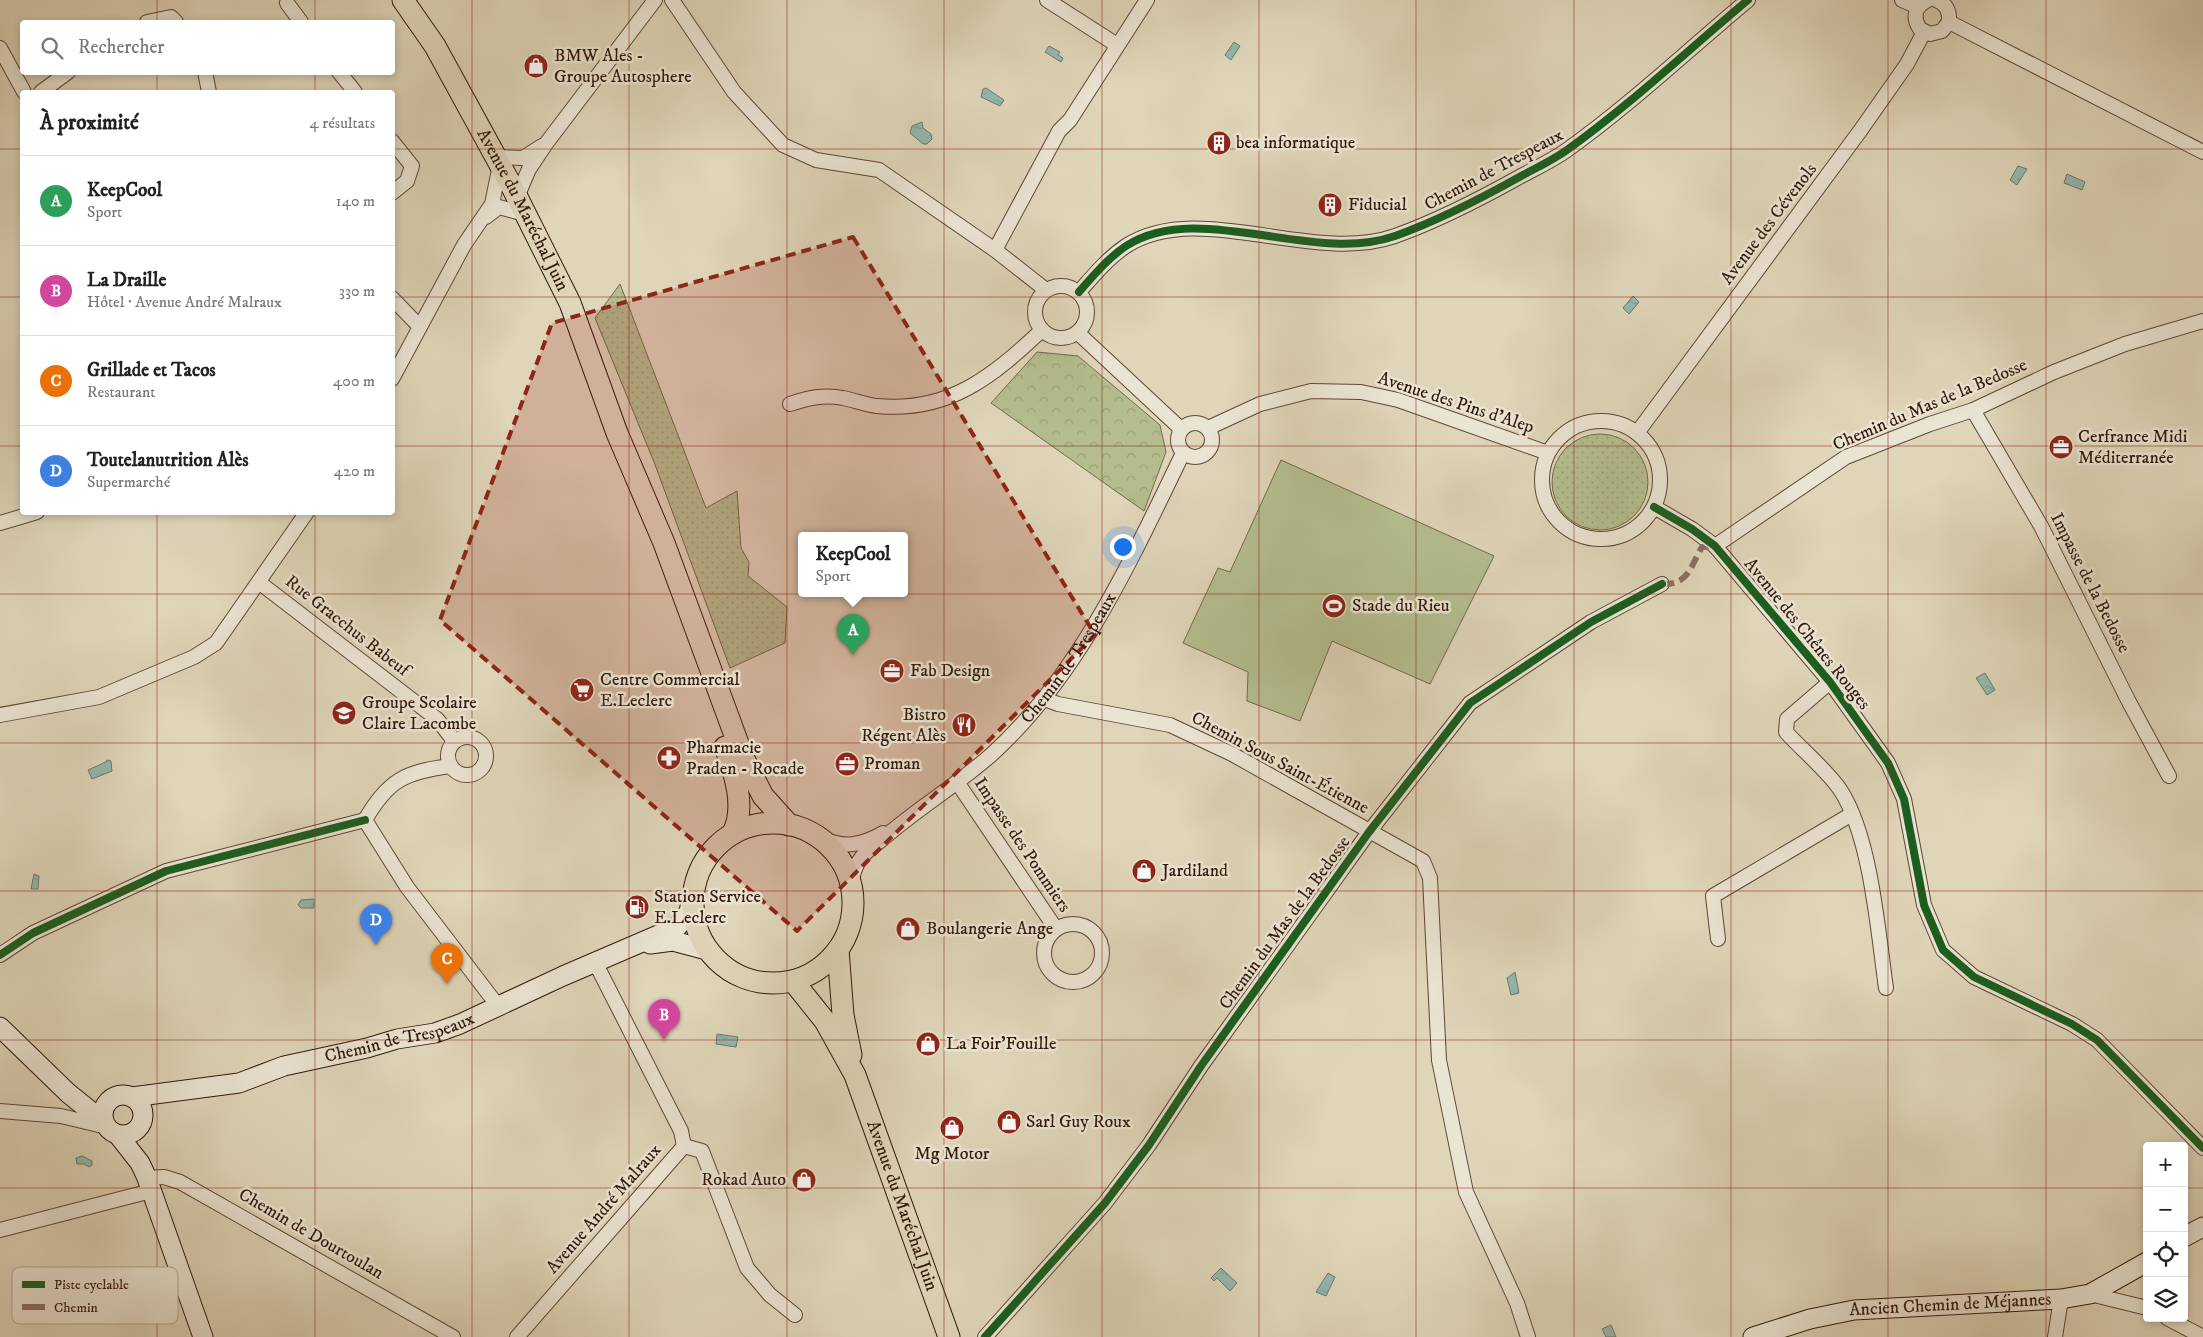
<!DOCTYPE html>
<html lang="fr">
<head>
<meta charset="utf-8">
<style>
	body { margin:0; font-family:"IM FELL DW Pica",serif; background:#f2f2f2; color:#222 }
	.controls { position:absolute; right:15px; bottom:15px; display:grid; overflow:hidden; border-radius:5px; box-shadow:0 2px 8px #0003 }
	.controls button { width:45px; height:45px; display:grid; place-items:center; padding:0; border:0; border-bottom:1px solid #e0e0e0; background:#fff; color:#222; font:25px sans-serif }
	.you { position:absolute; left:1122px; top:546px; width:18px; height:18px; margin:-12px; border:4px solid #fff; border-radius:50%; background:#1a73e8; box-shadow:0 0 0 8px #1a73e833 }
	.badge { display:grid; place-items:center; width:32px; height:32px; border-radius:50%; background:#8f2418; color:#fff; font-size:16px; font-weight:700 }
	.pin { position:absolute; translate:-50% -41px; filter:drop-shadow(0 1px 2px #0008) }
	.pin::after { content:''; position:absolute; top:26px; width:18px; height:15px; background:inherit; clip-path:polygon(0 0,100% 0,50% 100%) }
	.popup { position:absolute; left:798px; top:532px; width:110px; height:65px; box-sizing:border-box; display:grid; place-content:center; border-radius:5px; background:#fff; filter:drop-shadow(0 1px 4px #0005); font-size:16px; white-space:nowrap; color:#767676 }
	.popup b { font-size:19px; color:#222 }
	.popup::after { content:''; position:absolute; left:50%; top:100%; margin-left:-10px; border:10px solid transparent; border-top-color:#fff }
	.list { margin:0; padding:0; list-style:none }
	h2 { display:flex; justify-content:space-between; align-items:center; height:65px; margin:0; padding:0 20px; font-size:21px }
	h2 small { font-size:16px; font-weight:400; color:#767676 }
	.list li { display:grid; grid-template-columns:32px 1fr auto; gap:15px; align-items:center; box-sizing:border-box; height:90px; padding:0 20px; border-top:1px solid #e0e0e0 }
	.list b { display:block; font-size:19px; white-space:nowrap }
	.list p { margin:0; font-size:16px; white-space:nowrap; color:#767676 }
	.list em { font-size:16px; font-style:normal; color:#767676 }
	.icon { flex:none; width:28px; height:28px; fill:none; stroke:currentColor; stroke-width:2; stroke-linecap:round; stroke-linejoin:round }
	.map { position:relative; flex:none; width:2203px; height:1337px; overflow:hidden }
	.search { position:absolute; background:#fff; box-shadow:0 2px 8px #0003; left:20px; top:20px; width:375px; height:55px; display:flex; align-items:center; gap:12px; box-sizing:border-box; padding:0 18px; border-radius:5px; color:#767676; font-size:19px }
	.panel { position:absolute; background:#fff; box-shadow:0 2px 8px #0003; left:20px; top:90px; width:375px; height:425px; border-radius:5px }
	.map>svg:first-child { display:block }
	.grass { fill:url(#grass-dots); stroke:#736a4c }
	.forest { fill:url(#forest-crowns); stroke:#736a4c }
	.garden { fill:#b4bd8e; stroke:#736a4c }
	.water { fill:url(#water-ripples); stroke:#6c796d }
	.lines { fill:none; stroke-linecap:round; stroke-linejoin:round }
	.street-casing { stroke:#5d4736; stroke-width:16 }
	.secondary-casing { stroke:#32180b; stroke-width:21 }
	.primary-casing { stroke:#32180b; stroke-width:23 }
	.street { stroke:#eae4d2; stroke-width:14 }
	.secondary { stroke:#eae4d2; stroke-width:19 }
	.primary { stroke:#dfd5b9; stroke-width:21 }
	.quiet { stroke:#8d6e63; stroke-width:6; stroke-dasharray:12 6; stroke-linecap:butt }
	.cycleway-casing { stroke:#eae4d2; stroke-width:11 }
	.cycleway { stroke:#1b5e20; stroke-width:8 }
	.marked { fill:#8f2418; fill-opacity:0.2; stroke:#8f2418; stroke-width:4; stroke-dasharray:10 6; stroke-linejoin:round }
	.grid { fill:none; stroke:#8f2418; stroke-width:1; stroke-opacity:0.55 }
	.labels { text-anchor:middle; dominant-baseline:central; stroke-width:5; stroke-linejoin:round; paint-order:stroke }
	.poi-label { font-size:18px; fill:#32180b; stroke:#eae4d2; text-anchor:start }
	.street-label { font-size:18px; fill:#32180b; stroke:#eae4d2 }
	.key { fill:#eae4d2; stroke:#b3a796; stroke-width:1 }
	.key-label { font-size:14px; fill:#32180b }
</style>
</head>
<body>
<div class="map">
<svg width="2203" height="1337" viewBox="0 0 2203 1337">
	<defs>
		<pattern id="grass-dots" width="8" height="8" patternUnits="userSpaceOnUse" patternTransform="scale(1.25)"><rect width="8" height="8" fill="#b4bd8e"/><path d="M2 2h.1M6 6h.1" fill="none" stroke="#9ba279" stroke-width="1.8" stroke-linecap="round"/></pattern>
		<pattern id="forest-crowns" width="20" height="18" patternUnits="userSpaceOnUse" patternTransform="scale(1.25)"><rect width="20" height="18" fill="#b4bd8e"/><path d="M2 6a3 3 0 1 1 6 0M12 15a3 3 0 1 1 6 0" fill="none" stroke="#9ba279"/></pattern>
		<pattern id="water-ripples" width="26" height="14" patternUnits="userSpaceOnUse" patternTransform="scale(1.25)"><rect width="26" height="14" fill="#93b9af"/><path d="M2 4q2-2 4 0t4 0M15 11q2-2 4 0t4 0" fill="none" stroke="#7f9e95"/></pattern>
	</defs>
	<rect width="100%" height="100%" fill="#dfd5b9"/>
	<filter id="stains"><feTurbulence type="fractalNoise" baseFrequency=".004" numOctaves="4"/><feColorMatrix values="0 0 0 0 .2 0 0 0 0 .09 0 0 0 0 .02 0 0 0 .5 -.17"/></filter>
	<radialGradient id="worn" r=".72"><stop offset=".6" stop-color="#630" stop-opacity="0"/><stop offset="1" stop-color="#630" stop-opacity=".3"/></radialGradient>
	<g class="grass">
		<path d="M620,284L706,508L737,491L741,548L749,562L748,576L787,607L785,643L730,668L654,462L595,318Z"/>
		<circle cx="1600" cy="482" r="48"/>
	</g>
	<path class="forest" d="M1037,352L1078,356L1160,425L1166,452L1144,511L991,403Z"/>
	<path class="garden" d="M1281,460L1494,556L1430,684L1332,641L1300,721L1247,701L1248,672L1183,643L1218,568L1230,572Z"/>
	<g class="water">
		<path d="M1234,42L1240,46L1231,60L1225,55Z"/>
		<path d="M1049,46L1060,52L1058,55L1063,58L1061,62L1045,52Z"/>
		<path d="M986,88L1004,100L1000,106L981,97L983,89Z"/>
		<path d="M922,122L923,128L931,134L932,139L927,144H923L910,133L912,126Z"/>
		<path d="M2018,166L2027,169L2017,185L2010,180Z"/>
		<path d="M2067,174L2085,182L2082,190L2064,183Z"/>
		<path d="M1633,296L1639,302L1629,314L1623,308Z"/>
		<path d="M1985,673L1995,690L1987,695L1976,678Z"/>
		<path d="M107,760L111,761L112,771L92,779L88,770L106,762Z"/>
		<path d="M34,874L39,876L38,889H31Z"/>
		<path d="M314,899V908H301L298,905L301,900Z"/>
		<path d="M1515,972L1519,993L1511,995L1507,978Z"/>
		<path d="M717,1034L738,1037L736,1047L716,1044Z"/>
		<path d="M82,1156L92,1161V1165L89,1167L84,1164H77L76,1158Z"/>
		<path d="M1221,1268L1237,1283L1230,1291L1217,1278L1214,1281L1211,1278Z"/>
		<path d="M1328,1273L1335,1277L1326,1296L1316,1292Z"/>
		<path d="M1611,1325L1616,1337H1606L1602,1329Z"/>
	</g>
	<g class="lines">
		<defs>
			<g id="street">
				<path d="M672,0L734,92L783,145L816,160L879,170L995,250L1046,290"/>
				<path d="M1047,0L1117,45"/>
				<path d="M1902,0L1918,7"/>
				<path d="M1928,0C1915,6 1912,17 1920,29L1930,34L1942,31L1949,22C1950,11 1946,3 1936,0"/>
				<path d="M287,3L301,22"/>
				<path d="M147,22L171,17L176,22"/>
				<path d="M1949,22L2203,152"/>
				<path d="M0,48L24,92"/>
				<path d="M205,72L209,92"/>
				<path d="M339,72L355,92"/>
				<path d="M41,92L68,72"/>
				<path d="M392,141L412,166L407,181L392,193"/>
				<path d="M496,157L523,158L542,146"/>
				<path d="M517,197L529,169L545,145L655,0"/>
				<path d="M486,217L499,207L525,214"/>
				<path d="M995,250L1059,131L1070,120L1147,0"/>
				<circle cx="1061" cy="312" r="26"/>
				<path d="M1079,292C1093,276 1108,258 1126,246C1199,199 1312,265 1395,236C1440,220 1482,198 1523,175C1538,167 1553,160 1567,150C1630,105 1688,50 1748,0"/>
				<path d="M392,298L419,326"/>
				<path d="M1078,333L1181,429"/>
				<path d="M392,379L464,245L492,204L500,165"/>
				<path d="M790,404C808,398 824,394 843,398C854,400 866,405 877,406C949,413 993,376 1042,330"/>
				<path d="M1973,410L2041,526L2128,700L2169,776"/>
				<circle cx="1601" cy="480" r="59"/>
				<circle cx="1195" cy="440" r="17"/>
				<path d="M1208,428L1260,404L1311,391L1361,392L1398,400L1548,453"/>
				<path d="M1637,433L1860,131L1907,64L1924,32"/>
				<path d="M1654,507L1692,529L1715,546L1830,682L1888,763L1904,799L1924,905L1943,950L1974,977L2072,1024L2097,1040L2203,1148"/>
				<path d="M0,523L37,512"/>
				<path d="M1715,546L1846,457L1930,424L1973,410L2054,372L2125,344L2203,321"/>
				<path d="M260,583L437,719L454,741"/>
				<path d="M1830,682L1787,719L1786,732C1803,751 1828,771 1841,791C1871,838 1878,932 1886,988"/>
				<path d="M1042,698L1058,704L1170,725L1232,754L1423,861L1430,878L1439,1060L1466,1192L1517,1303L1528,1337"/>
				<path d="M0,715L99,697L194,657L216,643L307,512"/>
				<circle cx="467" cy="756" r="19"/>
				<path d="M450,766C405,772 388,780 365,820L407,887L498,1006"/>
				<path d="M957,782L1056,929"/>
				<path d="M819,837C843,848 859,847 883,833"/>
				<path id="s1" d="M851,887C852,876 854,867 861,858C867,850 878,843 886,836C920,807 958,784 991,755C1080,675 1132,558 1183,453"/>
				<circle cx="1073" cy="953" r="29"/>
				<path d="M1718,939L1713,896L1852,814"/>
				<path d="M0,955L33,933L166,871L365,820"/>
				<path d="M0,1111L61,1116L107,1127"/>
				<path d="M684,1146L702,1151L747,1268L770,1295L795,1315"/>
				<path d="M147,1178L164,1177L180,1182L453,1337"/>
				<path d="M0,1230L151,1191"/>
				<path d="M2090,1294L2147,1308"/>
				<path d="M2167,1318L2203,1337"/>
				<path d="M517,1337L684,1146L681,1131L595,962"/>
				<path d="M985,1337L1105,1203L1149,1145L1201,1066L1369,832L1470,703L1591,622L1662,584"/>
				<path d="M2055,1337L2061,1299"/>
			</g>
			<g id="secondary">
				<path d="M650,944L673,941L707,950"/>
				<path d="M0,1027L68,1093L104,1122"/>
				<circle cx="123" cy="1115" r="20"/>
				<path id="s2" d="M132,1097L239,1083L284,1066L367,1048L397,1039L435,1033L460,1024L563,976L677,927L689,912L693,891"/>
				<path d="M118,1135L140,1163L147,1178L203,1337"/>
				<path d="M2184,1237L2203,1227"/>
				<path id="s3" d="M1753,1337L1810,1319L1854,1310L2061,1299L2090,1294L2147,1262"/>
			</g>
			<g id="primary">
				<path id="s4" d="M403,0L435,46L510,183L570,303L617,433L664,543L743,757L763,796L789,825"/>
				<path d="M725,747C735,774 746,807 733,833"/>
				<circle cx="773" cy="903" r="80"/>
				<path d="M838,950L843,1015L851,1055"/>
				<path id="s5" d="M793,981L825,1021L855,1075L949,1337"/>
			</g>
		</defs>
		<use href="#street" class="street-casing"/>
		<use href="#secondary" class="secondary-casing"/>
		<use href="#primary" class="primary-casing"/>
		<use href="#street" class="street"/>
		<use href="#secondary" class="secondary"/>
		<use href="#primary" class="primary"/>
		<path class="quiet" d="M1662,584C1689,585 1690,567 1702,547L1715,546"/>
		<defs>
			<g id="cycleway">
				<path d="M1079,292C1093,276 1108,258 1126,246C1199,199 1312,265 1395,236C1440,220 1482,198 1523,175C1538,167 1553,160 1567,150C1630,105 1688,50 1748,0"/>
				<path d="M1654,507L1692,529L1715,546L1830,682L1888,763L1904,799L1924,905L1943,950L1974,977L2072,1024L2097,1040L2203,1148"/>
				<path d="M0,955L33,933L166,871L365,820"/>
				<path d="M985,1337L1105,1203L1149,1145L1201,1066L1369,832L1470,703L1591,622L1662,584"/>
			</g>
		</defs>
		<use href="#cycleway" class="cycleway-casing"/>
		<use href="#cycleway" class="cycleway"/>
	</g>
	<path class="marked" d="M853,237L1095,635L797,931L440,620L552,323Z"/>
	<path class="grid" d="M157,0V22M315,0V22M472,0V1337M629,0V1337M787,0V1337M944,0V1337M1102,0V1337M1259,0V1337M1416,0V1337M1574,0V1337M1731,0V1337M1888,0V1337M2046,0V1337M157,72V92M315,72V92M0,149H22M392,149H2203M0,297H22M392,297H2203M0,446H22M392,446H2203M157,512V1337M315,512V1337M0,594H2203M0,743H2203M0,891H2203M0,1040H2203M0,1188H2147M2184,1188H2203"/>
	<defs>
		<symbol id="shop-disc" viewBox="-11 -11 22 22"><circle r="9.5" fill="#8f2418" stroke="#eae4d2"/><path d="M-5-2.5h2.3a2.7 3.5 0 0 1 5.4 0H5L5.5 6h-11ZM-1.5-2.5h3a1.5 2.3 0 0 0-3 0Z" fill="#fff"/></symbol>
		<symbol id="building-disc" viewBox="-11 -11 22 22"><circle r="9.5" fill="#8f2418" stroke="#eae4d2"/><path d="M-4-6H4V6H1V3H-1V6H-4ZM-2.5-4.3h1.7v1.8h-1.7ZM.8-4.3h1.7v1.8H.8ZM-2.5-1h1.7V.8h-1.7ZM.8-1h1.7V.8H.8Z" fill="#fff"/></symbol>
		<symbol id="office-disc" viewBox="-11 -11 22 22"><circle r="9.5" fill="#8f2418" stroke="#eae4d2"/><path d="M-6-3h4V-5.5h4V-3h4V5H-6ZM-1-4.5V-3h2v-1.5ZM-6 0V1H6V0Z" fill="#fff"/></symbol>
		<symbol id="stadium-disc" viewBox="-11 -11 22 22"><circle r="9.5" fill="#8f2418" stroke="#eae4d2"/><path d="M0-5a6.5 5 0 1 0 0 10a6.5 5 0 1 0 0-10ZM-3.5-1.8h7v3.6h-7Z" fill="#fff"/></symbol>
		<symbol id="supermarket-disc" viewBox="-11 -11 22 22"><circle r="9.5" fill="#8f2418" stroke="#eae4d2"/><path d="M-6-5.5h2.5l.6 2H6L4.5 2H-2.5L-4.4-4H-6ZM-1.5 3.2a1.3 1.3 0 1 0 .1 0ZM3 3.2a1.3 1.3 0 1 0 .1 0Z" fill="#fff"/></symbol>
		<symbol id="school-disc" viewBox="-11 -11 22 22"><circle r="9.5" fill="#8f2418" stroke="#eae4d2"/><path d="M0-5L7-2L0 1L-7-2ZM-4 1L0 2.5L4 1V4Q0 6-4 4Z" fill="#fff"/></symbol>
		<symbol id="restaurant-disc" viewBox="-11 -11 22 22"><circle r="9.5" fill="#8f2418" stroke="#eae4d2"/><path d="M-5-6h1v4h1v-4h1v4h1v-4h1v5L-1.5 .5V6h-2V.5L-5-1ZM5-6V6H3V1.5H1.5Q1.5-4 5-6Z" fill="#fff"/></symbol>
		<symbol id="pharmacy-disc" viewBox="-11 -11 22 22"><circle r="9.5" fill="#8f2418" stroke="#eae4d2"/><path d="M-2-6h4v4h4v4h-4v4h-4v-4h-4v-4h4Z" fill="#fff"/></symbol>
		<symbol id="fuel-disc" viewBox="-11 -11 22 22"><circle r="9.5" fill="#8f2418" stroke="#eae4d2"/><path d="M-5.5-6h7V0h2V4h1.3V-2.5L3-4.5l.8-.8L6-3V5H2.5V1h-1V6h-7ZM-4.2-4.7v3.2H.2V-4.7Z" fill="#fff"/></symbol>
	</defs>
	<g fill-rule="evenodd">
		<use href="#shop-disc" x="522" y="52" width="28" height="28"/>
		<use href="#building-disc" x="1205" y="129" width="28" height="28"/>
		<use href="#building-disc" x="1316" y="191" width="28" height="28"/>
		<use href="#office-disc" x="2047" y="433" width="28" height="28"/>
		<use href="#stadium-disc" x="1320" y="592" width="28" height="28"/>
		<use href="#office-disc" x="878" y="657" width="28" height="28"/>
		<use href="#supermarket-disc" x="568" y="676" width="28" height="28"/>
		<use href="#school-disc" x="330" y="699" width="28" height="28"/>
		<use href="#restaurant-disc" x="950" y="711" width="28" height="28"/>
		<use href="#pharmacy-disc" x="655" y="744" width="28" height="28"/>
		<use href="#office-disc" x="833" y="750" width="28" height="28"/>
		<use href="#shop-disc" x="1130" y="857" width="28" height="28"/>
		<use href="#fuel-disc" x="623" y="893" width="28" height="28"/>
		<use href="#shop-disc" x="894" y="915" width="28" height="28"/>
		<use href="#shop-disc" x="914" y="1030" width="28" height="28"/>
		<use href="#shop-disc" x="995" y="1108" width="28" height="28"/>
		<use href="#shop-disc" x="938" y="1114" width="28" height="28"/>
		<use href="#shop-disc" x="790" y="1166" width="28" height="28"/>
	</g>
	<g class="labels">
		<g class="poi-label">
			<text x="554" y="56">BMW Ales -<tspan x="554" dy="21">Groupe Autosphere</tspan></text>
			<text x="1236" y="143">bea informatique</text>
			<text x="1348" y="205">Fiducial</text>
			<text x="2078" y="437">Cerfrance Midi<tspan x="2078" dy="21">Méditerranée</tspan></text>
			<text x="1352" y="606">Stade du Rieu</text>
			<text x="910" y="671">Fab Design</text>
			<text x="600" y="680">Centre Commercial<tspan x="600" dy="21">E.Leclerc</tspan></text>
			<text x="362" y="703">Groupe Scolaire<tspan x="362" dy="21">Claire Lacombe</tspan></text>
			<text x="946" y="715" text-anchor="end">Bistro<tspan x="946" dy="21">Régent Alès</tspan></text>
			<text x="686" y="748">Pharmacie<tspan x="686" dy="21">Praden - Rocade</tspan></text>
			<text x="864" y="764">Proman</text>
			<text x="1162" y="871">Jardiland</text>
			<text x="654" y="897">Station Service<tspan x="654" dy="21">E.Leclerc</tspan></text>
			<text x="926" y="929">Boulangerie Ange</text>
			<text x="946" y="1044">La Foir'Fouille</text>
			<text x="1026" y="1122">Sarl Guy Roux</text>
			<text x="952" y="1154" text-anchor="middle">Mg Motor</text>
			<text x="786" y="1180" text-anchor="end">Rokad Auto</text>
		</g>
		<g class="street-label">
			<text transform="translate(1494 170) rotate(-28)">Chemin de Trespeaux</text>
			<text stroke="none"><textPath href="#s4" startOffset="242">Avenue du Maréchal Juin</textPath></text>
			<text transform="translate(1769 224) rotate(-53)">Avenue des Cévenols</text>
			<text transform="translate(1456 403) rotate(18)">Avenue des Pins d'Alep</text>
			<text transform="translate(1930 405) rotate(-23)">Chemin du Mas de la Bedosse</text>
			<text transform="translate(2090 583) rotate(63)">Impasse de la Bedosse</text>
			<text transform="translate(347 626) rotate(38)">Rue Gracchus Babeuf</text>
			<text transform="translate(1807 634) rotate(51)">Avenue des Chênes Rouges</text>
			<text stroke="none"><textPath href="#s1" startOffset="322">Chemin de Trespeaux</textPath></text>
			<text transform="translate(1280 763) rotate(28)">Chemin Sous Saint-Étienne</text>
			<text transform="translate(1022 845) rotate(56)">Impasse des Pommiers</text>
			<text transform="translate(1285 923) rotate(-54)">Chemin du Mas de la Bedosse</text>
			<text stroke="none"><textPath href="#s2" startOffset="275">Chemin de Trespeaux</textPath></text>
			<text stroke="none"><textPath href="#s5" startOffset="252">Avenue du Maréchal Juin</textPath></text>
			<text transform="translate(604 1209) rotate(-49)">Avenue André Malraux</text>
			<text transform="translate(311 1234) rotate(30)">Chemin de Dourtoulan</text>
			<text stroke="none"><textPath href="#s3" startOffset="201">Ancien Chemin de Méjannes</textPath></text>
		</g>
	</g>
	<rect x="12" y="1267" width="166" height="57" rx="8" class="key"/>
	<rect x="22" y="1281" width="23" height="7" fill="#1b5e20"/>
	<rect x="22" y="1304" width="23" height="6" fill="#8d6e63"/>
	<g class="key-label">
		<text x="54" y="1289">Piste cyclable</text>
		<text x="54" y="1312">Chemin</text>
	</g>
	<rect width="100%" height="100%" filter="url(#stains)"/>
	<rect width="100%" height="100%" fill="url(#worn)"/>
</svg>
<div class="controls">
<button>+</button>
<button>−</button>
<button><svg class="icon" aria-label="locate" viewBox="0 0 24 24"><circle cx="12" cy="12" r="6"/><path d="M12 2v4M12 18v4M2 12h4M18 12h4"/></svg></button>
<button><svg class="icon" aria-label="layers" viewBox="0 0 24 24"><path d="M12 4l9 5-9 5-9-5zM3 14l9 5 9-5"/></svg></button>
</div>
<div class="you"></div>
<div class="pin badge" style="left:853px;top:655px;background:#2e9e5b">A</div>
<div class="popup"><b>KeepCool</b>Sport</div>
<div class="pin badge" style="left:664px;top:1040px;background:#d1479c">B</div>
<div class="pin badge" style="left:447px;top:984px;background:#e8710a">C</div>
<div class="pin badge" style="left:376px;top:945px;background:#3f7fe0">D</div>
<div class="search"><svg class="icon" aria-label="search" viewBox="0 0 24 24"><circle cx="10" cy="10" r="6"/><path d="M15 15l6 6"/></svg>Rechercher</div>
<section class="panel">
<h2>À proximité<small>4 résultats</small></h2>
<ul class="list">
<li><span class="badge" style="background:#2e9e5b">A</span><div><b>KeepCool</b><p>Sport</p></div><em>140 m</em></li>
<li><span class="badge" style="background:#d1479c">B</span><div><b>La Draille</b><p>Hôtel · Avenue André Malraux</p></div><em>330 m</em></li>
<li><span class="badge" style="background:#e8710a">C</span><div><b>Grillade et Tacos</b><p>Restaurant</p></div><em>400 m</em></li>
<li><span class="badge" style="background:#3f7fe0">D</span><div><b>Toutelanutrition Alès</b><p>Supermarché</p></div><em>420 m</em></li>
</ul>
</section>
</div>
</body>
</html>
